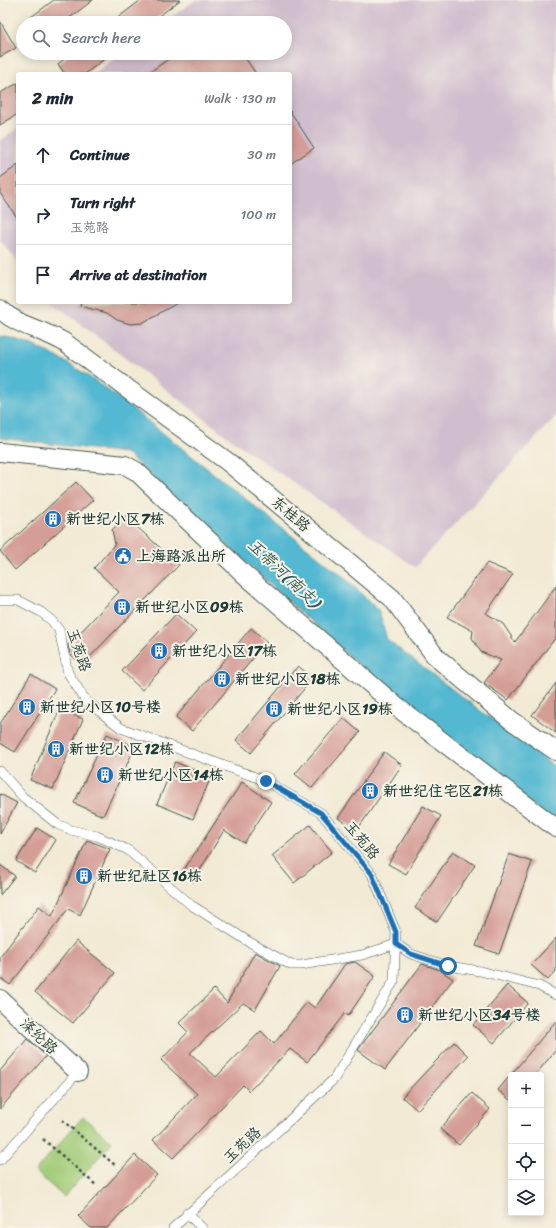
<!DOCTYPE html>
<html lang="en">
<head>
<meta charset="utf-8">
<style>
	body { margin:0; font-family:Sriracha,"LXGW WenKai TC",sans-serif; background:#f6f6f7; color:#1f2937 }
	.controls { position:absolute; right:12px; bottom:12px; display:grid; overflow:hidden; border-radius:4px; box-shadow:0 2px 10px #0003 }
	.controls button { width:36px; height:36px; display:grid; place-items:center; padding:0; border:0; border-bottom:1px solid #e0e1e3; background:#fff; color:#1f2937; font:20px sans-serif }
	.stop { position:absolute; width:12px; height:12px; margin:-9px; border:3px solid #1f6fb2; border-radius:50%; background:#fff }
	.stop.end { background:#1f6fb2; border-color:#fff; box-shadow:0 1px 4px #0008 }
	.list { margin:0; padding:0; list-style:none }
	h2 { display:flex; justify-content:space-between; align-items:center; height:52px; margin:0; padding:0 16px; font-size:17px }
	h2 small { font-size:13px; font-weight:400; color:#747a83 }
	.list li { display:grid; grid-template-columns:26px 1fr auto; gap:12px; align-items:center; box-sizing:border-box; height:60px; padding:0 16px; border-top:1px solid #e0e1e3 }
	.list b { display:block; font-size:15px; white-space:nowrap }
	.list p { margin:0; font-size:13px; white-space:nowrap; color:#747a83 }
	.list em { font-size:13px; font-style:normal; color:#747a83 }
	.icon { flex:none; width:22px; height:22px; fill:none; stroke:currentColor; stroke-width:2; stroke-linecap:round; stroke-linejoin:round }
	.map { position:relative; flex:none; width:556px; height:1228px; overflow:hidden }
	.search { position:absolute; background:#fff; box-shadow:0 2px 10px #0003; left:16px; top:16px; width:276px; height:44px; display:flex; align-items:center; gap:10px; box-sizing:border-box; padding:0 14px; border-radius:22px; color:#747a83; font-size:15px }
	.panel { position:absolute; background:#fff; box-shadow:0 2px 10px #0003; left:16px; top:72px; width:276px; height:232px; border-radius:4px }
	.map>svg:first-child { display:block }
	.industrial { fill:#d0bdcd }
	.green { fill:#a2cc78; stroke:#608456 }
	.water { fill:#52b8d1; stroke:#387a82 }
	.building { fill:#d49d96 }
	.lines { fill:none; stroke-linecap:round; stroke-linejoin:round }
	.service-casing { stroke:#3f574c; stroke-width:10 }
	.minor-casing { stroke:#3f574c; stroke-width:20 }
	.path { stroke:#3f574c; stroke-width:2.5; stroke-dasharray:3 3; stroke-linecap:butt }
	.service { stroke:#fff; stroke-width:9 }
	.minor { stroke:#fff; stroke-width:18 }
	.route { stroke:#1f6fb2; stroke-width:5 }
	.labels { text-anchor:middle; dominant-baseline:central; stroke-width:4; stroke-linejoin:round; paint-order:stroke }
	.street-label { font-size:15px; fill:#1f3d34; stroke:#f7f3e8 }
	.poi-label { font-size:15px; font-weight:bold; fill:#1f3d34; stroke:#f7f3e8; text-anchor:start }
	.water-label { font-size:16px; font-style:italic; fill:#2c5c5b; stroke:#f7f3e8 }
</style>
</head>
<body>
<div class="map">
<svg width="556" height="1228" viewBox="0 0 556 1228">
	<rect width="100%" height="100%" fill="#f7f3e8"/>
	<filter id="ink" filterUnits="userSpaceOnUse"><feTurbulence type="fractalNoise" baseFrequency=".025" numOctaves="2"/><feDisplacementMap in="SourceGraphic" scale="8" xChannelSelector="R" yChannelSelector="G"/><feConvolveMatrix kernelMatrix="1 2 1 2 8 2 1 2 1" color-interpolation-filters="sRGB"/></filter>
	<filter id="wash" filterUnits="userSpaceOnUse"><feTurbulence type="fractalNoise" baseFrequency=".012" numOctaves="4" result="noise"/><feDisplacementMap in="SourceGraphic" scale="16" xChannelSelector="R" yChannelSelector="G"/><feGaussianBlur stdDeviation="0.9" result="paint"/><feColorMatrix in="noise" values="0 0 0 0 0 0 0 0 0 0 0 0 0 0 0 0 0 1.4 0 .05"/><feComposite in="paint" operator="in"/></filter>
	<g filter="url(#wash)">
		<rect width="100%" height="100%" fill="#f2ead4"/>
		<g class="industrial">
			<path d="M195,0H556V416L415,567L228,437L52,302H290V74H93L122,53H285V23H163Z"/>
			<path d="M18,128V262L0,239V141Z"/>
		</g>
		<path class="green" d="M83,1117L112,1142L64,1197L35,1171Z"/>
		<path class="water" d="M0,336C61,344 140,416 189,454C240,495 292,536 344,577L379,611L387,640L556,768V822L431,731L126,453L0,438Z"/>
		<g id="blocks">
			<g class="building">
				<path d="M54,0H93L63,23H23Z"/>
				<path d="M141,0H180L150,23H111Z"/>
				<path d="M0,21L16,48L0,57Z"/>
				<path d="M72,53H112L85,74H65L58,64Z"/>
				<path d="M177,53H242L256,74H147Z"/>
				<path d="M18,83V114L0,125V93Z"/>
				<path d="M290,111L314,148L290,164Z"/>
				<path d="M18,165V219L0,193V178Z"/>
				<path d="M81,302H179L142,323L130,324L117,320L107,313L80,306Z"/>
				<path d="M76,482L93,500L15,570L0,551Z"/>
				<path d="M125,516L179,565L82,665L70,654L68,645L119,592L94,568L115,544L112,530Z"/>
				<path d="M487,563L513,574L486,613L503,624L515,642L556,586V637L508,700L484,683L501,660L481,652L472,638L473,631L447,617Z"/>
				<path d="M176,614L196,632L142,690L122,671Z"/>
				<path d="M251,628L267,642L192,731L176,717Z"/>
				<path d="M298,666L313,678L251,753L236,740Z"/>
				<path d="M31,674L55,689L15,752L0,743V724Z"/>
				<path d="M556,683V733L532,715Z"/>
				<path d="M60,709L83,719L53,789L30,780Z"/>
				<path d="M343,718L360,732L312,788L295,774Z"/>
				<path d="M107,734L135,747L103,816L74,803Z"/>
				<path d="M384,752L402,765L357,830L338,818Z"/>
				<path d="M175,762L211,777L193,819L157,804Z"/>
				<path d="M242,782L271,802L244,843L224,830L193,882L181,874Z"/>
				<path d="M0,794L17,803L0,834Z"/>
				<path d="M423,806L441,816L406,874L388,864Z"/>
				<path d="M310,825L332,852L294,883L272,856Z"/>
				<path d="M37,828L56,840L35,873L16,861Z"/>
				<path d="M87,840L110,849L80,915L68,909L10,985L0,978V957L39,906L52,916Z"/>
				<path d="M453,851L475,865L437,922L415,908Z"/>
				<path d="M509,854L532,862L499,954L476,946Z"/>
				<path d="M0,865L15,876L0,895Z"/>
				<path d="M556,938V971L548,980L531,965Z"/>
				<path d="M76,941L115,973L73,1023L35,992Z"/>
				<path d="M255,952L280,966L255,1010L243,1003L190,1053L216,1077L261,1031L274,1044L307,1002L315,1008L345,964L355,962L375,976L348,1016L345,1013L307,1062L290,1049L249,1091L243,1085L173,1158L153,1140L197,1094L161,1060L188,1032L179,1023L214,989L227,1003Z"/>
				<path d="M422,964L440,970L453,979L385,1070L358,1050Z"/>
				<path d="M507,985L528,1003L494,1043L473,1025Z"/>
				<path d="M556,1021V1050L535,1075H511V1101L498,1090Z"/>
				<path d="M27,1039L46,1056L0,1109V1071Z"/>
				<path d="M454,1042L468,1056L417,1110L402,1097Z"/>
				<path d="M472,1093L490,1109L459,1145L440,1129Z"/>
				<path d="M135,1155L157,1175L107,1228H91L78,1216Z"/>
			</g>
		</g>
	</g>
	<g filter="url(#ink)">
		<use href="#blocks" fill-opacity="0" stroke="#3f574c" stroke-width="1"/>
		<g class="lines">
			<defs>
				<g id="service">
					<path d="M0,600H18L41,612L52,621L59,630L68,673L86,701L121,728L266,781L321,813L372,874L396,932L394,981L334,1079L173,1228"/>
					<path d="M0,771L23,797L57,824L71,830L97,836L128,850L191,905L251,943L291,965H301L362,955L396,944L411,954L448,966L480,971L539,986L556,995"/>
					<path d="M0,1160L78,1072"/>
					<path d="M187,1213L202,1228"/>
				</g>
				<g id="minor">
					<path d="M0,309C19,327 42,329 64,342L228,462L392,598L436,657L511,720L556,751"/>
					<path d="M0,452L125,465L136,471L245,575L397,707L556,828"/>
					<path d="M0,999L78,1072"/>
				</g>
			</defs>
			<use href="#service" class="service-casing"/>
			<use href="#minor" class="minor-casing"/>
			<g class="path">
				<path d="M62,1120L116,1166"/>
				<path d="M43,1139L97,1186"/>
			</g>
			<use href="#service" class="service"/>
			<use href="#minor" class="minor"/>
		</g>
	</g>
	<g class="lines" filter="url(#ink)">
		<path class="route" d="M266,781L321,813L372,874L396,932V944L411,954L448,966"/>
	</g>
	<defs>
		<symbol id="building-disc" viewBox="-11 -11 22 22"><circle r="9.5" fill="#1f6fb2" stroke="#f7f3e8"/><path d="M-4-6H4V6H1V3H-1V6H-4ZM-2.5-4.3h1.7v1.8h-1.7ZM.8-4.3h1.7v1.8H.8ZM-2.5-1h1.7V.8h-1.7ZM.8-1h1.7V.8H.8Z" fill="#fff"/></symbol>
		<symbol id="civic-disc" viewBox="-11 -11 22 22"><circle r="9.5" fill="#1f6fb2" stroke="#f7f3e8"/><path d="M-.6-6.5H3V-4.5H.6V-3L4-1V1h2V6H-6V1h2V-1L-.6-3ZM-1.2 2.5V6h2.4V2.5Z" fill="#fff"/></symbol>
	</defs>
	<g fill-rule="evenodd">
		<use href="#building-disc" x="43" y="509" width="20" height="20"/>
		<use href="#civic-disc" x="113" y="546" width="20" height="20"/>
		<use href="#building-disc" x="112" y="597" width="20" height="20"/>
		<use href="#building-disc" x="149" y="641" width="20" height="20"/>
		<use href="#building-disc" x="212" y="669" width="20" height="20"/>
		<use href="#building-disc" x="17" y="697" width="20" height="20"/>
		<use href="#building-disc" x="264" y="699" width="20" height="20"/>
		<use href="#building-disc" x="46" y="739" width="20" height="20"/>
		<use href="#building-disc" x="95" y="765" width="20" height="20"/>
		<use href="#building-disc" x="360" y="781" width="20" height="20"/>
		<use href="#building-disc" x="74" y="866" width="20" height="20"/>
		<use href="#building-disc" x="395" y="1005" width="20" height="20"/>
	</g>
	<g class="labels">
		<g class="street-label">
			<text transform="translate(291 514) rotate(40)">东桂路</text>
			<text transform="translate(79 650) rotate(71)">玉苑路</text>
			<text transform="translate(362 840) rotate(50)">玉苑路</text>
			<text transform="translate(39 1036) rotate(43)">涤纶路</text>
			<text transform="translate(242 1145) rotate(-43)">玉苑路</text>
		</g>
		<g class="poi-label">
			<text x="66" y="519">新世纪小区7栋</text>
			<text x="136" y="556">上海路派出所</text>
			<text x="135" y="607">新世纪小区09栋</text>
			<text x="172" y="651">新世纪小区17栋</text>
			<text x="235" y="679">新世纪小区18栋</text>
			<text x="40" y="707">新世纪小区10号楼</text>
			<text x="287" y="709">新世纪小区19栋</text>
			<text x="69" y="749">新世纪小区12栋</text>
			<text x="118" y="775">新世纪小区14栋</text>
			<text x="383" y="791">新世纪住宅区21栋</text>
			<text x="97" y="876">新世纪社区16栋</text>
			<text x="418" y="1015">新世纪小区34号楼</text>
		</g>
		<g class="water-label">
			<text transform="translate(284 573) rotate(43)">玉带河(南支)</text>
		</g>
	</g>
</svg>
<div class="controls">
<button>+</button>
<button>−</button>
<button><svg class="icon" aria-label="locate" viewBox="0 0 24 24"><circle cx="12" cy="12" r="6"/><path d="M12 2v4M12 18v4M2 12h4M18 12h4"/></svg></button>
<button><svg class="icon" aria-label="layers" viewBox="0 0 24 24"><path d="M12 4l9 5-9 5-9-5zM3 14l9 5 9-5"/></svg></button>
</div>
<div class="stop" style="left:448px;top:966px"></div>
<div class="stop end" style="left:266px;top:781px"></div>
<div class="search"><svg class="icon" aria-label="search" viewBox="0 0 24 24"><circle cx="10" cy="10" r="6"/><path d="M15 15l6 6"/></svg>Search here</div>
<section class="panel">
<h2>2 min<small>Walk · 130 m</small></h2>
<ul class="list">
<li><svg class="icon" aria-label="ahead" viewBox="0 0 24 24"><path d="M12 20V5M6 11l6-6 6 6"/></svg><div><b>Continue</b></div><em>30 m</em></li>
<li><svg class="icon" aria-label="right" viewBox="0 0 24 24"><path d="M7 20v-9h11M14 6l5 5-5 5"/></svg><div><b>Turn right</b><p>玉苑路</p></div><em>100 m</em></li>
<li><svg class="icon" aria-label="arrive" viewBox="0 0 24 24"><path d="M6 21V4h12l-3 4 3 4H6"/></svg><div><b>Arrive at destination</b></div></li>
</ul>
</section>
</div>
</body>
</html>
